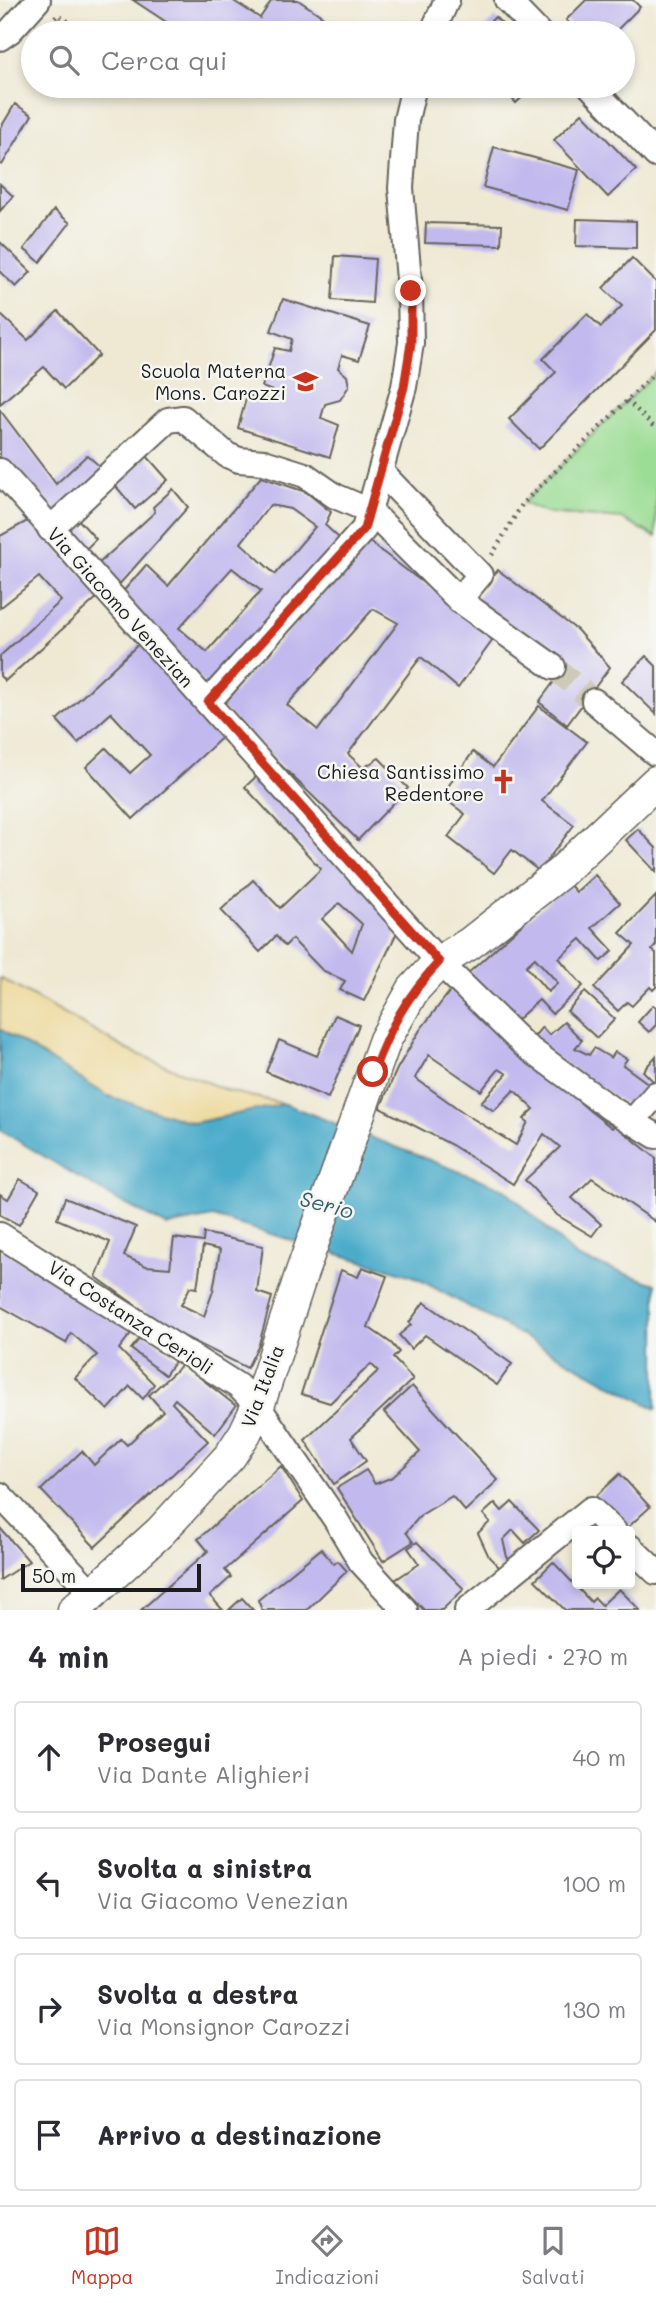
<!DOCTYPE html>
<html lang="it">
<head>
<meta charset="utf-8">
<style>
	body { margin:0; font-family:Mali,sans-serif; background:#f2f2f3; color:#2b2b33 }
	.controls { position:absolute; right:21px; bottom:21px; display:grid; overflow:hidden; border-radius:7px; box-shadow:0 4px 10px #0003 }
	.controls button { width:63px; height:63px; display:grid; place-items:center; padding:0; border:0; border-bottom:2px solid #e1e1e2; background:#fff; color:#2b2b33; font:35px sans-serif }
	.scale { position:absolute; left:21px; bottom:18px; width:180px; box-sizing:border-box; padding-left:7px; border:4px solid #1c1c1c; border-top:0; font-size:19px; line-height:24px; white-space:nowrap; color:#1c1c1c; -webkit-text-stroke:5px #f6f6f2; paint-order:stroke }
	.stop { position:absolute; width:21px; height:21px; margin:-16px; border:5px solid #c8321e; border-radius:50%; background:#fff }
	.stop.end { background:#c8321e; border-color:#fff; box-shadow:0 2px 7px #0008 }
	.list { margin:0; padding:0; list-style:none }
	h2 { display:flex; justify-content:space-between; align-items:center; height:91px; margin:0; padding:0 28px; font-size:30px }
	h2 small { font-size:23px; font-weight:400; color:#7c7c81 }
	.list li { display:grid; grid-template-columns:46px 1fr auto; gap:21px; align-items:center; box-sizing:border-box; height:112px; margin:0 14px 14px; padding:0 14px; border:2px solid #e1e1e2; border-radius:7px }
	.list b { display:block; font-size:26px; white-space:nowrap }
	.list p { margin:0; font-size:23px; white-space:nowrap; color:#7c7c81 }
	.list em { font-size:23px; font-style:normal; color:#7c7c81 }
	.icon { flex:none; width:38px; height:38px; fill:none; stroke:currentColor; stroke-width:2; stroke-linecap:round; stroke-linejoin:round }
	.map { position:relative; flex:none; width:656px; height:1610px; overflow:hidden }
	.search { position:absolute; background:#fff; box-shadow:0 4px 10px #0003; left:21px; right:21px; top:21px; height:77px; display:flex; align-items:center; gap:18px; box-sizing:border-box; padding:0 24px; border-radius:38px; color:#7c7c81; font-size:26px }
	.sheet { height:595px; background:#fff }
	nav { display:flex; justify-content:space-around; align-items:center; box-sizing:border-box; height:98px; border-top:2px solid #e1e1e2; background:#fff; font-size:19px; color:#7c7c81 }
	nav a { display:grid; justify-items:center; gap:4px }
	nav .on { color:#c8321e }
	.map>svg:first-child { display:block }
	.green { fill:#9bdd94; stroke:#5c7c58; stroke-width:2 }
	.sand { fill:#eeda9e; stroke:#857b5d; stroke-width:2 }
	.water { fill:#4bacca; stroke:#346473; stroke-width:2 }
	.building { fill:#c2b9ee; fill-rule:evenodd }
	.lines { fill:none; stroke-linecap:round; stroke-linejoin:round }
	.minor-tunnel { stroke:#cfcab8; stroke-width:24; stroke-dasharray:24 12; stroke-linecap:butt }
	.minor-casing { stroke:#66645c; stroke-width:28 }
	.major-casing { stroke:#66645c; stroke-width:35 }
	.path { stroke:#66645c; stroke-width:4.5; stroke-dasharray:2 5; stroke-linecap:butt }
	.minor { stroke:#fff; stroke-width:24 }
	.major { stroke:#fff; stroke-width:32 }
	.route { stroke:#c8321e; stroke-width:9 }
	.labels { text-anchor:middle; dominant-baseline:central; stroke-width:5; stroke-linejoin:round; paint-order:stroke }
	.poi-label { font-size:19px; fill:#1c1c1c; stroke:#f6f6f2; text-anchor:end }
	.street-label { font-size:19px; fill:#1c1c1c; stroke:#f6f6f2 }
	.water-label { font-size:21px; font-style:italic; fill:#315d6a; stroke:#f6f6f2 }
</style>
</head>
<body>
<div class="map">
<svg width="656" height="1610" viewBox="0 0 656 1610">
	<rect width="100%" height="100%" fill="#f6f6f2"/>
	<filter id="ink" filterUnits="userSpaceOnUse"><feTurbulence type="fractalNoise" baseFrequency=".0143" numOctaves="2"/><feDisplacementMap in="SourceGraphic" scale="14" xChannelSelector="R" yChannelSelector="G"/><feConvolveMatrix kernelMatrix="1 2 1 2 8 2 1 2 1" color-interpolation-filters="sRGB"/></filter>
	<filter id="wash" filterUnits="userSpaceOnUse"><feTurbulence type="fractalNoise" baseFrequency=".00686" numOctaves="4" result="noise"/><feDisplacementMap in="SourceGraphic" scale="28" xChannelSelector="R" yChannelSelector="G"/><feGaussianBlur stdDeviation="1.57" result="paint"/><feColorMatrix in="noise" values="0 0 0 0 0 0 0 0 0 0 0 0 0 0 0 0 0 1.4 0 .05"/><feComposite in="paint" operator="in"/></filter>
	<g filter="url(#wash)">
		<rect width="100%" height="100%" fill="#efe9d4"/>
		<path class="green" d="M656,372V537L622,519L546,513L523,503Z"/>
		<path class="sand" d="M0,978L128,1050L228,1091L285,1104L194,1123L108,1096L0,1029Z"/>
		<path class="water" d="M0,1029L108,1096L194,1123L285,1104L505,1189L578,1258L656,1284V1409L413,1276L213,1217L167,1226L115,1199L0,1130Z"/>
		<g id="blocks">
			<g class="building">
				<path d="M133,0H232L260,18L272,0H298L325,18L315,33H183Z"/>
				<path d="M586,0H633L640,7L614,33H579L566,20Z"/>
				<path d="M495,17L511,33H479Z"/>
				<path d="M500,86H534L516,103Z"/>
				<path d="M15,104L32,115L2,165L0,164V129Z"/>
				<path d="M582,113L636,170L608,197L554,140Z"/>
				<path d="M494,147L579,170L568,210L483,187Z"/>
				<path d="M0,184L13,196L0,211Z"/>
				<path d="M54,210L70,223L40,262L24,249Z"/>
				<path d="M577,219L636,221V248L576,246Z"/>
				<path d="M426,223L502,225L501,245L425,243Z"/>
				<path d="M0,242L31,272L16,287L0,272Z"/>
				<path d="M335,256L375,259L372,303L332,300Z"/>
				<path d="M632,258L656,282V330L539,449L509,419L556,372L543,359L587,314L601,327L622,306L603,288Z"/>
				<path d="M283,299L370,326L359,360L342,355L338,368L347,376L349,386L340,400L325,404L321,418L339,425L330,457L238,428L247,395L271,401L275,392L262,387L275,348L289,351L292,339L271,331Z"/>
				<path d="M58,311L99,355L64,389L44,367L0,404V314L28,340Z"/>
				<path d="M0,410L56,484L87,455L104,470L51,520L0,458Z"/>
				<path d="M146,455L168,480L135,509L114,484Z"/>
				<path d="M261,477L306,492L331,512L325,525L340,539L210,690L120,595L146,565L168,586ZM270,505L290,509L315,527L275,574L241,543ZM232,568L261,591L207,652L179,628Z"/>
				<path d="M173,489L188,507L117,587L96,566L155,512L153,507Z"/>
				<path d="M76,517L96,539L83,552L62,531Z"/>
				<path d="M31,519L100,595L5,681L0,676V656L61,601L39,577L0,608V536Z"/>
				<path d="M368,541L495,637L458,688L421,657L348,754L363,768L379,758L408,788L358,840L221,707ZM373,609L398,623L318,730L287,705Z"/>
				<path d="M498,570L577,630L610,667L567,725L539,702L564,668L474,601Z"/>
				<path d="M143,640L228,732L133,819L86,767L106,748L130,773L150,755L111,713L78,743L57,720Z"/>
				<path d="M646,656L656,666V714L622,681Z"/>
				<path d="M539,706L587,742L542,801L574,825L539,871L512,850L494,873L448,837L465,814L441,796L473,752L493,767Z"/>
				<path d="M261,772L401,924L364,1001L340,990L345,981L322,970L292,939L285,946L276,936L260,952L221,910L253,880L280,908L321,869L245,787ZM339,903L362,924L352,951L322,919Z"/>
				<path d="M638,829L656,848V872L626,840Z"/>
				<path d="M595,875L620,903L592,928L613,951L601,961L581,939L559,958L583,986L552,1014L539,1000L511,1025L466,975L568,883L576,892ZM535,958L558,983L548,992L526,966Z"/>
				<path d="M656,896V945L652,950L656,953V987L653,990L650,987L632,1006L627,1002L618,1011L594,988L634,945L620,933Z"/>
				<path d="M451,990L591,1112L612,1128L615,1125L656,1158V1222L592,1178L572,1198L601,1224L592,1236L557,1215L525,1180L560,1147L544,1134L513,1184L452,1145L380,1108L397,1069L420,1030ZM429,1055L481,1091L499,1069L507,1074L481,1102L494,1111L514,1090L534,1109L524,1119L528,1122L516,1145L467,1115L415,1078Z"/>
				<path d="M585,992L615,1019L597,1038L567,1011Z"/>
				<path d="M653,1005L656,1007V1025L649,1032L638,1022Z"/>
				<path d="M335,1015L359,1025L328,1098L266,1072L279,1040L317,1056Z"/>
				<path d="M564,1022L582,1040L575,1048L589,1055L594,1048L611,1058L615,1052L627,1059L623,1065L653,1087L634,1109L604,1091L531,1040L542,1027L549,1035Z"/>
				<path d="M656,1056V1084L643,1071Z"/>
				<path d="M20,1179L39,1190L19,1225L0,1215V1194L8,1199Z"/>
				<path d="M65,1198L136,1227L124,1256L146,1266L170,1268L174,1238L203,1242L204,1233L263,1246L257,1292L272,1297L259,1344L247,1368L169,1329L96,1277L110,1242L57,1219ZM203,1246L220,1250L213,1291L204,1316L181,1305L190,1287L197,1288Z"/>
				<path d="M0,1247L132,1332L119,1349L154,1384L143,1399L130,1386L108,1410L75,1378L97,1355L71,1333L66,1343L0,1306Z"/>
				<path d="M362,1267L387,1276L368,1327L391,1343L399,1352L393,1358L413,1379L351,1438L366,1461L334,1484L305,1440L378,1371L371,1364L330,1403L301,1394L341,1270L358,1277Z"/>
				<path d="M424,1302L512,1364L497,1385L425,1335L411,1349L399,1335L411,1325L409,1323Z"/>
				<path d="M144,1333L177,1358L165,1375L131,1349Z"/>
				<path d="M183,1364L236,1406L215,1434L175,1399L172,1403L208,1441L95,1547L41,1490L82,1451L94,1465L121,1439L127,1445L163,1411L149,1395Z"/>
				<path d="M412,1386L498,1480L465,1511L452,1496L421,1515L406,1532L413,1542L383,1561L337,1488L366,1470L375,1484L393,1477L420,1452L384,1412Z"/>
				<path d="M281,1466L303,1501L225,1570L231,1577L210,1596L223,1610H141L208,1551L198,1539Z"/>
				<path d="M620,1474L650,1507L625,1530L595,1497Z"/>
				<path d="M512,1502L539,1530L525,1543L513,1530L503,1540L507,1557L511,1561L502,1570L489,1557L478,1533L490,1522L483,1514L495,1503L502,1511Z"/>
				<path d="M0,1528L29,1561L0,1580Z"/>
				<path d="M417,1542L464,1589L442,1610H424L395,1580L419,1564L408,1548Z"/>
				<path d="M321,1549L334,1564L338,1561L347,1571L307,1610H262L258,1600Z"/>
				<path d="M553,1562L591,1602L595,1598L602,1605L619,1589L640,1610H565L535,1580Z"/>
				<path d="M242,1598L253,1610H229Z"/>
			</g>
		</g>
	</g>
	<g filter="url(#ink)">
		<use href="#blocks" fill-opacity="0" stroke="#66645c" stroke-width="2"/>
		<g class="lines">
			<path class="minor-tunnel" d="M553,667L594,701"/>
			<defs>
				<g id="minor">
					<path d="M507,0L539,33"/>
					<path d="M432,33L447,0"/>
					<path d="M0,38L10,31L38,0"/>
					<path d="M590,86L656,155"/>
					<path d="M0,471L439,962L524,1045L610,1108L656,1136"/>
					<path d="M381,472L480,575L459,600"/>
					<path d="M50,529L168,420L183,418L227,455L239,460L264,462L305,475L335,496L370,511L459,600L553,667"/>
					<path d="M594,701L655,753"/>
					<path d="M208,702L364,529L404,387L411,343L410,291L401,188L406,120L414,86"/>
					<path d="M632,1122L656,1094"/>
					<path d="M0,1235L238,1386L258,1406L336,1520L361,1562L405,1610"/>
					<path d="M0,1495L82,1582L88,1599"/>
					<path d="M630,1547L656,1572"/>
					<path d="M467,1610L591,1509L614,1531"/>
				</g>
				<path id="major" d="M74,1610L160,1532L230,1456L245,1433L258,1406L302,1272L385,1040L413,990L439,962L469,944L560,873L656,782"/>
			</defs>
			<use href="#minor" class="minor-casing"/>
			<use href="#major" class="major-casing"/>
			<g class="path">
				<path d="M55,18L58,15L87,33"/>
				<path d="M627,400L656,429"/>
				<path d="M492,555L523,503L656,372"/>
			</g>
			<use href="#minor" class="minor"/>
			<use href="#major" class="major"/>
		</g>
	</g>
	<g class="lines" filter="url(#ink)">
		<path class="route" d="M373,1072C390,1027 406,997 439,962L208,702L364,529L404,387L411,343V291"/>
	</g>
	<defs>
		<symbol id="school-bare" viewBox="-9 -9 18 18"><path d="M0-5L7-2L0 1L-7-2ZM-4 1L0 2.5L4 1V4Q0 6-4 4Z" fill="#c8321e" stroke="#f6f6f2" stroke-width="2.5" paint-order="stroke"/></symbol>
		<symbol id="church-bare" viewBox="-9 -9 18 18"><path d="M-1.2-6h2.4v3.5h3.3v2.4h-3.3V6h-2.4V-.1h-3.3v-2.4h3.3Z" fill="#c8321e" stroke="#f6f6f2" stroke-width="2.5" paint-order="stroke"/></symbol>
	</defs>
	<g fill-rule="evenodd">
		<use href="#school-bare" x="288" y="364" width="35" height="35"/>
		<use href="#church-bare" x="486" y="764" width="35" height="35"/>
	</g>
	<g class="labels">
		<g class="poi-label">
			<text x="286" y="370">Scuola Materna<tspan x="286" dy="22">Mons. Carozzi</tspan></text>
			<text x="484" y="771">Chiesa Santissimo<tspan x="484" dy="22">Redentore</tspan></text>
		</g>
		<g class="street-label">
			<text transform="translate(121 607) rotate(48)">Via Giacomo Venezian</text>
			<text transform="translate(131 1317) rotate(33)">Via Costanza Cerioli</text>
			<text transform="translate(262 1386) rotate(-69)">Via Italia</text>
		</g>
		<g class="water-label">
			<text transform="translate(327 1204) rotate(15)">Serio</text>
		</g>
	</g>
</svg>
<div class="controls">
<button><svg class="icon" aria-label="locate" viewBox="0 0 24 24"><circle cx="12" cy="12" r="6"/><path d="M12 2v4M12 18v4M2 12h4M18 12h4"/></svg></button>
</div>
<div class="scale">50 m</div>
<div class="stop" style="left:373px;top:1072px"></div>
<div class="stop end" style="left:411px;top:291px"></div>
<div class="search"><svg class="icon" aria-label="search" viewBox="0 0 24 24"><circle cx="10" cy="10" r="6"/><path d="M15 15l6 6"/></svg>Cerca qui</div>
</div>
<section class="sheet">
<h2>4 min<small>A piedi · 270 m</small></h2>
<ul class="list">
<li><svg class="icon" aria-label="ahead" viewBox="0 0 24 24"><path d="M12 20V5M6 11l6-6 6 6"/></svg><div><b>Prosegui</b><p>Via Dante Alighieri</p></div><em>40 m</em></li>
<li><svg class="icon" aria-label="left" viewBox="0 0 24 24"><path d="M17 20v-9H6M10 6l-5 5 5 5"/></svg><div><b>Svolta a sinistra</b><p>Via Giacomo Venezian</p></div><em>100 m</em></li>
<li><svg class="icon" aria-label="right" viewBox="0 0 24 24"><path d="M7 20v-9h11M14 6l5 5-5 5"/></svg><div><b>Svolta a destra</b><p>Via Monsignor Carozzi</p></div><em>130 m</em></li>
<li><svg class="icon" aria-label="arrive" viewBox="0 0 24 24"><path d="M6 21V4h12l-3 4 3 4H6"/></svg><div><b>Arrivo a destinazione</b></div></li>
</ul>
</section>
<nav>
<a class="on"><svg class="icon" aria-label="map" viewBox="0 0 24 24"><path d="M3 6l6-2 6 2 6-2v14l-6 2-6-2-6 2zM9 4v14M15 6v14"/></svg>Mappa</a>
<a><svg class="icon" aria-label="directions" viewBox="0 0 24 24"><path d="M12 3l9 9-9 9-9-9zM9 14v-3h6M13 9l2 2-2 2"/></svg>Indicazioni</a>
<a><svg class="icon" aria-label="saved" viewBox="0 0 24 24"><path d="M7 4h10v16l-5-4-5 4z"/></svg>Salvati</a>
</nav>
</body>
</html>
